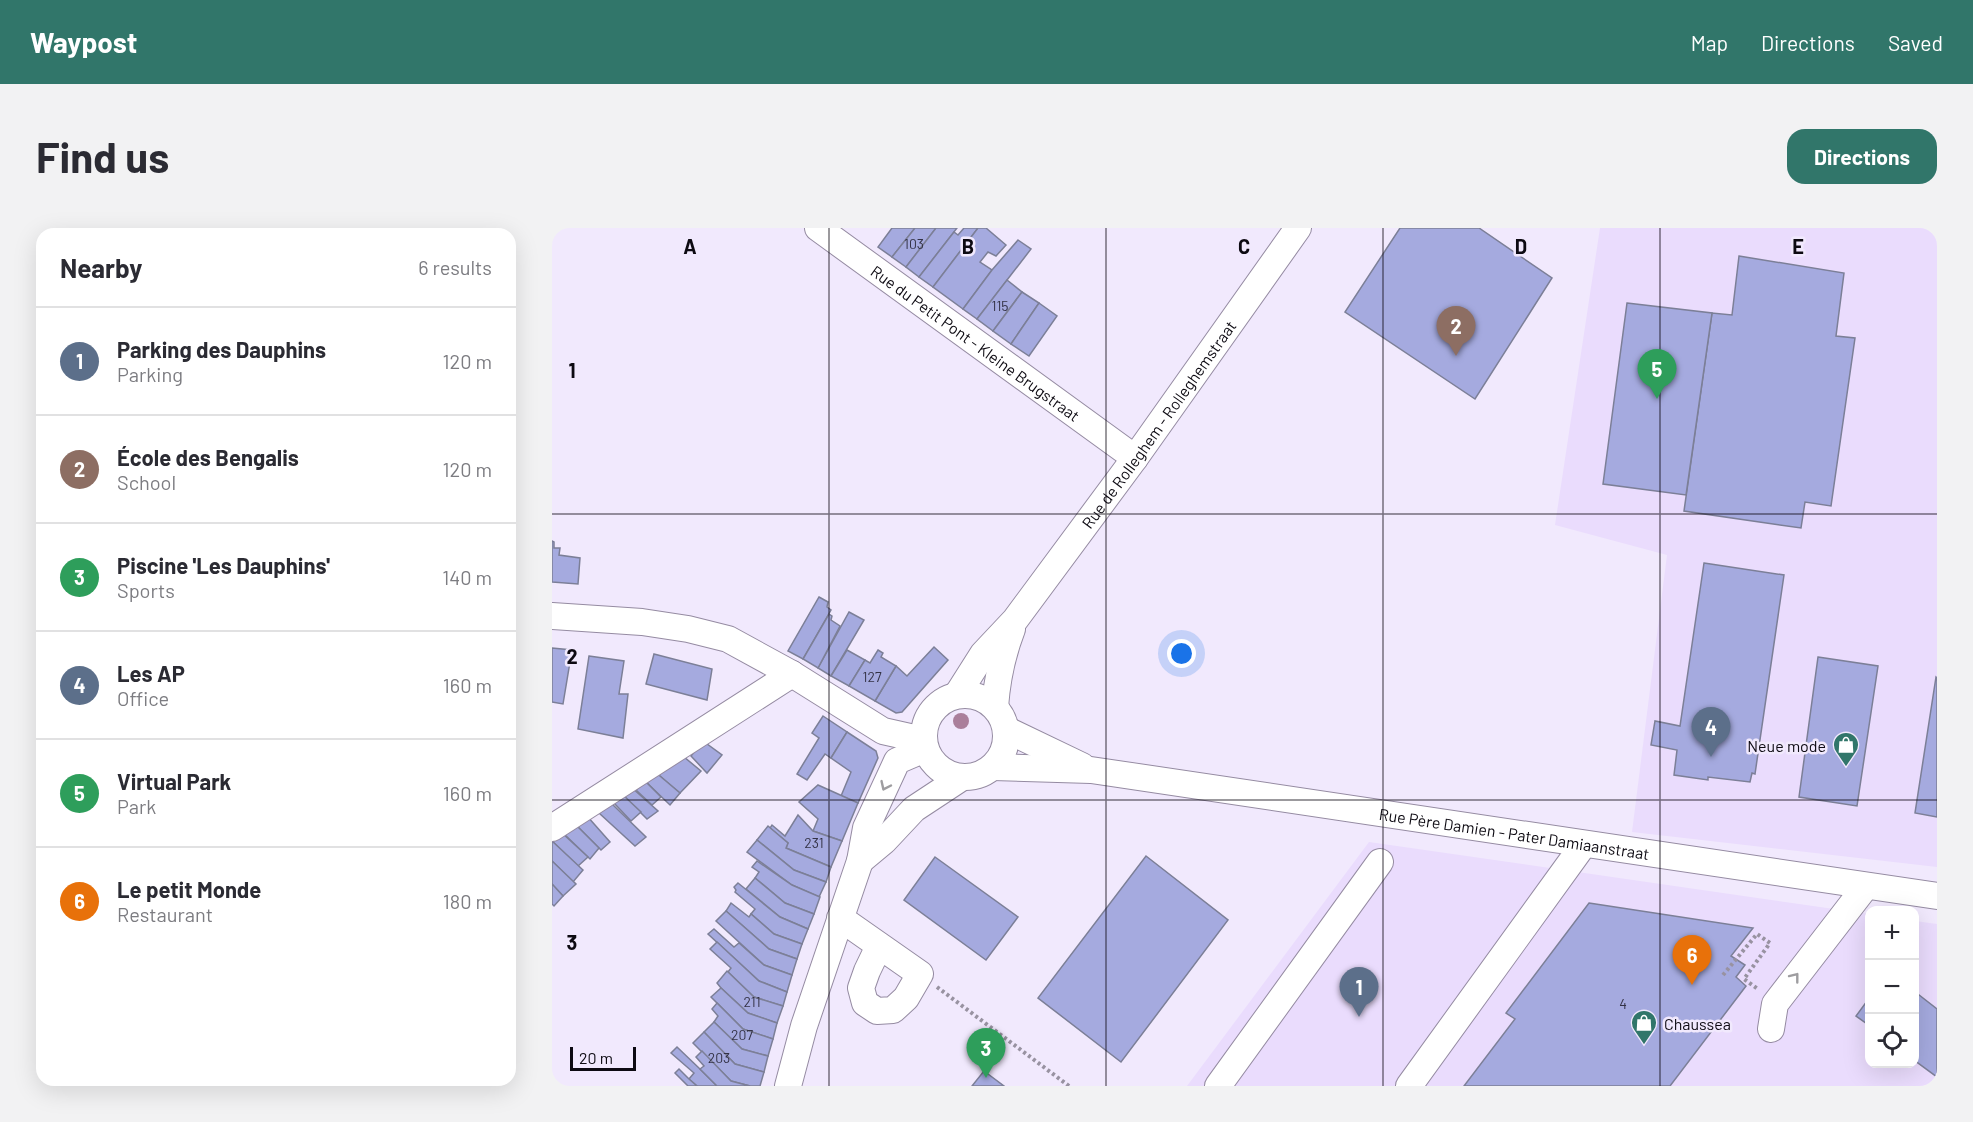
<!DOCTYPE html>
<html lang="en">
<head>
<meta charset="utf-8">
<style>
	body { margin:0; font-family:Barlow,sans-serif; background:#f2f2f3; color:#2b2b33 }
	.controls { position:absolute; right:18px; bottom:18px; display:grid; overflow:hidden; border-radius:12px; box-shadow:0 6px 24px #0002 }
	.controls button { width:54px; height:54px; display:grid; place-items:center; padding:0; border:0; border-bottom:2px solid #e1e1e2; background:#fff; color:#2b2b33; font:30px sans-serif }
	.scale { position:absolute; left:18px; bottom:15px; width:66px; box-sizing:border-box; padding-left:6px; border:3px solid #0d0a12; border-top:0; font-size:16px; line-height:21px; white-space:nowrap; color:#0d0a12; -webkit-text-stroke:4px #f1e9fd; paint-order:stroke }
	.you { position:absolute; left:630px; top:426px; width:21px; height:21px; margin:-15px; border:4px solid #fff; border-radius:50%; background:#1a73e8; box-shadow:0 0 0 9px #1a73e833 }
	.badge { display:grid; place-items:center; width:39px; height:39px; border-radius:50%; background:#31766a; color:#fff; font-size:20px; font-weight:700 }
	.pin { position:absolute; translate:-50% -50px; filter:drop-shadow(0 2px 3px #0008) }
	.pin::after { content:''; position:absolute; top:32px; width:21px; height:18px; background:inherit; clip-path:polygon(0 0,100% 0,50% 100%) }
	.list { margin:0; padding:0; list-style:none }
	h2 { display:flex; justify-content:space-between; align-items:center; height:78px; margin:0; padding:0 24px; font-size:26px }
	h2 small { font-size:20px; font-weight:400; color:#7c7c81 }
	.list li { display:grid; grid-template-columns:39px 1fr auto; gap:18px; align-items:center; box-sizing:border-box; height:108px; padding:0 24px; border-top:2px solid #e1e1e2 }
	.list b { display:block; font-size:22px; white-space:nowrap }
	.list p { margin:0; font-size:20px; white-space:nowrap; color:#7c7c81 }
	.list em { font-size:20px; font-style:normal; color:#7c7c81 }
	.icon { flex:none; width:33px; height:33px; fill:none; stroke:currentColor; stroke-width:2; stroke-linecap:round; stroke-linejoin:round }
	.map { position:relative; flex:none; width:1385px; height:858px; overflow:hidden; border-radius:18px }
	header { display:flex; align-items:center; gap:36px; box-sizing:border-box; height:84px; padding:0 30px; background:#31766a; color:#fff }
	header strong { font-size:28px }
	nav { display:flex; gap:33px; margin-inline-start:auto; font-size:21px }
	.intro { display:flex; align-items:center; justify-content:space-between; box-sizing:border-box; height:144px; padding:0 36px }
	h1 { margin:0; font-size:42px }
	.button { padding:15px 27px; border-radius:18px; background:#31766a; color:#fff; font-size:21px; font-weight:700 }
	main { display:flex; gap:36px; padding:0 36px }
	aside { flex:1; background:#fff; border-radius:18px; box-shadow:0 6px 24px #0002 }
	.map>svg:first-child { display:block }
	.built { fill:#eadcfd }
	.building { fill:#a5aadf; stroke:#7c7f97; stroke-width:1.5 }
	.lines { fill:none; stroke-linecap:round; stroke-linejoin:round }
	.minor-casing { stroke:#958ba2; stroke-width:28 }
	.path { stroke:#9892a1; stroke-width:4; stroke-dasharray:3 3; stroke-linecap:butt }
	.minor { stroke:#fff; stroke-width:26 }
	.tree { fill:#aa7f9b }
	.oneway { stroke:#9e9da0 }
	.grid { fill:none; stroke:#0d0a12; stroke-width:1.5; stroke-opacity:0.55 }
	.labels { text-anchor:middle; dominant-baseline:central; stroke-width:5; stroke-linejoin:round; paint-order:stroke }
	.number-label { font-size:14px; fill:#333245 }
	.street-label { font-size:16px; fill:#0d0a12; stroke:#f1e9fd }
	.poi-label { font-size:16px; fill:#0d0a12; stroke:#f1e9fd; text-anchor:end }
	.grid-label { font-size:20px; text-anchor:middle; font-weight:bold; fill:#0d0a12; stroke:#f1e9fd; stroke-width:5; stroke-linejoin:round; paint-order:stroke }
</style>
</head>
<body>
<header>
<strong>Waypost</strong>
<nav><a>Map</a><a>Directions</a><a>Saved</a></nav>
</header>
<div class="intro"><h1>Find us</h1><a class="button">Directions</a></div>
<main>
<aside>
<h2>Nearby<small>6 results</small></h2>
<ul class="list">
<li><span class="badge" style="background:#5c6f8a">1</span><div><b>Parking des Dauphins</b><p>Parking</p></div><em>120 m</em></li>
<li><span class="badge" style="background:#8d6e63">2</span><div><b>École des Bengalis</b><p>School</p></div><em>120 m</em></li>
<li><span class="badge" style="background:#2e9e5b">3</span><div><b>Piscine 'Les Dauphins'</b><p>Sports</p></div><em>140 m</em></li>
<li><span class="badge" style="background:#5c6f8a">4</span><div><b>Les AP</b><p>Office</p></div><em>160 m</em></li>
<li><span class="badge" style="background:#2e9e5b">5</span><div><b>Virtual Park</b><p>Park</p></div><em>160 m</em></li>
<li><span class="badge" style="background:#e8710a">6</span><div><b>Le petit Monde</b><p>Restaurant</p></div><em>180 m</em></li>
</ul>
</aside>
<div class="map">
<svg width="1385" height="858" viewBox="0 0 1385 858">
	<rect width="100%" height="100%" fill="#f1e9fd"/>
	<g class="built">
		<path d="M1048,0H1385V639L1080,604L1115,327L1003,297Z"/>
		<path d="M817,614L1317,686L1318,836H1362L1363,693L1385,696V858H635Z"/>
	</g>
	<g class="building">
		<path d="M340,0H363L340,29L326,19Z"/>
		<path d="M363,0H384L354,39L340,29Z"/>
		<path d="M384,0H405L367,49L354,39Z"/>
		<path d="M412,0H426L381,59L367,49L402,4L406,7Z"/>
		<path d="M426,0H434L454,17L444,28L436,24L428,34L440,42L411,81L381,59Z"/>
		<path d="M848,0H927L1000,50L923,171L793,84Z"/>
		<path d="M466,12L479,21L425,91L411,81L440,42Z"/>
		<path d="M1187,28L1292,45L1284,108L1303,110L1279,278L1253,274L1249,300L1132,283L1160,85L1180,87Z"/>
		<path d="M455,52L470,64L441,103L425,91Z"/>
		<path d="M470,64L487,75L459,116L441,103Z"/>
		<path d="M487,75L505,88L477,128L459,116Z"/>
		<path d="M1075,75L1160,85L1134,267L1051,256Z"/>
		<path d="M0,313L2,314V320H8L7,327L28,330L26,356L0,354Z"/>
		<path d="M1152,335L1232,347L1203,546L1200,545L1198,554L1156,549V552L1122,547L1125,522L1099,517L1103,493L1128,498Z"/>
		<path d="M267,369L276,374L275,379L279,382L251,431L236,423Z"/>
		<path d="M297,384L312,392L279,448L266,440Z"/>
		<path d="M277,386L280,388L279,392L288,398L266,440L251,431Z"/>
		<path d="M382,419L396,432L350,484L344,485L323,473L344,438L355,448Z"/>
		<path d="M0,420L20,422L11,476L0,474Z"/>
		<path d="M295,422L313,432L297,458L279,448Z"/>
		<path d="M326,422L331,425L329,429L344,438L323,473L297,458L313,432L318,435Z"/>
		<path d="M102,426L160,441L155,472L94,456Z"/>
		<path d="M37,428L72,433L67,466H76L71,510L26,501Z"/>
		<path d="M1266,429L1326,438L1305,578L1247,569Z"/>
		<path d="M1384,449L1385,450V589L1363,585Z"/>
		<path d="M271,488L295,504L279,530L273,526L255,552L245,546L267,510L260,505Z"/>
		<path d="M295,504L324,523L326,530L306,575L289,568L299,544L279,530Z"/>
		<path d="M151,513L170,527L155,545L139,528Z"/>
		<path d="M126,524L149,543L128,565L102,543Z"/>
		<path d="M102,543L128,565L118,577L93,553Z"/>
		<path d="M93,553L109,569L100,577L84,562Z"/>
		<path d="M266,557L306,575L290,613L261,603L266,591L247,574Z"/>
		<path d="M79,559L106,583L95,591L71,567Z"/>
		<path d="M71,567L89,584L79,593L62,575Z"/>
		<path d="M58,574L94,609L83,618L47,585Z"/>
		<path d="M246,587L261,603L290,613L279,639L234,620L236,615L218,600L220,597L233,608Z"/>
		<path d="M35,588L58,614L49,622L25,598Z"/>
		<path d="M22,595L47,620L38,631L11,605Z"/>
		<path d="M216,598L236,615L234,620L279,639L274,654L242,642L205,612Z"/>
		<path d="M9,604L36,629L26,638L0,613Z"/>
		<path d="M205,612L242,642L274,654L267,669L240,657L195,624Z"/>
		<path d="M0,613L31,642L21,654L0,633Z"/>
		<path d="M594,628L676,692L569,834L486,770Z"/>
		<path d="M383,629L466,689L434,732L352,672Z"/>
		<path d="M0,633L24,656L11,668L0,656Z"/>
		<path d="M205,633L240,657L268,669L262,686L233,675L203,650L207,644L200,639Z"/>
		<path d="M203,650L233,675L262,686L256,701L228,689L194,661Z"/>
		<path d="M186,655L228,689L256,701L250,716L222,706L199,686L203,681L183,664L184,662L182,659Z"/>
		<path d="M0,656L11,668L2,678L0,676Z"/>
		<path d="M179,675L197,689L199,686L222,706L250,716L245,731L217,721L174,683Z"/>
		<path d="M1037,675L1201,700L1179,728L1193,737L1184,749L1194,758L1118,858H912L963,791L954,785Z"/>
		<path d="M174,683L217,721L245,731L240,747L212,737L164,693Z"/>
		<path d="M162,701L182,719L187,715L212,737L240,747L235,764L207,753L156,706Z"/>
		<path d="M165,714L207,753L235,764L231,778L202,769L176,744L179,740L158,721Z"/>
		<path d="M175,743L202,769L231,778L225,795L196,785L169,760L165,755Z"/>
		<path d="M169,760L196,785L225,795L221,811L191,801L159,769Z"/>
		<path d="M1362,763L1385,781V849L1362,832Z"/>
		<path d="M1318,769V798L1304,788Z"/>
		<path d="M165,775L191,801L221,811L216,828L190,821L162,794L166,788L160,781Z"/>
		<path d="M162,794L190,821L216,828L212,844L183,836L152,804Z"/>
		<path d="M152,804L183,836L212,844L208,858H198L179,853L141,815Z"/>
		<path d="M125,819L148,841L165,858H145L137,851L142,845L119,825Z"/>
		<path d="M150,823L179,853L198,858H165L148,841L152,838L144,829Z"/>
		<path d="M127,841L137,851L145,858H136L123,845Z"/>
		<path d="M432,843L452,858H420Z"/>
	</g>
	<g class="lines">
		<defs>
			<g id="minor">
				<path id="s1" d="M266,0L583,230"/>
				<path d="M0,388L90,394L136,401L176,411L240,446L331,503L371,512"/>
				<circle cx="413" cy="508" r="41"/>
				<path id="s2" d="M405,467L431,426L463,392L583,230L746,0"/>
				<path d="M443,479C445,451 450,427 460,401"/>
				<path d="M455,502L530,538"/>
				<path id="s3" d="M441,539L539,542L1385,668"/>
				<path d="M0,600L240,446"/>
				<path d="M308,633L332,613L362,581L409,550"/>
				<path d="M288,690L368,746L354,770L341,782L325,783L313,775L309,760L315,743L327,718"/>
				<path d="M1219,801L1223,776L1314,658"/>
				<path d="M236,858L252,798L308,633L314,600L345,533L373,521"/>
				<path d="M666,858L828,634"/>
				<path d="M857,858L1032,616"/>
			</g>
		</defs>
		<use href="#minor" class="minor-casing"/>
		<g class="path">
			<path d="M1171,747L1205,706L1218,715L1192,751L1206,761"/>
			<path d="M385,759L517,858"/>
		</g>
		<use href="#minor" class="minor"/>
	</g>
	<circle class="tree" cx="409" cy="493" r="8"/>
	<defs><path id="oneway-chevron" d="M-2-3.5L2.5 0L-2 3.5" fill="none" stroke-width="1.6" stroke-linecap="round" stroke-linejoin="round" transform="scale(1.5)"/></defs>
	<g class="oneway">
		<use href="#oneway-chevron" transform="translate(333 558) rotate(115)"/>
		<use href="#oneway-chevron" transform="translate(1243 749) rotate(-52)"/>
	</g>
	<path class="grid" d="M277,0V858M554,0V858M831,0V858M1108,0V858M0,286H1385M0,572H1385"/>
	<defs>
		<symbol id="shop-pin" viewBox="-11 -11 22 30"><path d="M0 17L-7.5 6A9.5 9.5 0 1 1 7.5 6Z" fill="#31766a" stroke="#f1e9fd"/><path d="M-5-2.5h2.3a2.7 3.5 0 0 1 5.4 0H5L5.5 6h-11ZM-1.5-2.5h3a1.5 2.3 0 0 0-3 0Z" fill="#fff"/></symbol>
	</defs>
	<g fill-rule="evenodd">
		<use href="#shop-pin" x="1279" y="502" width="30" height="40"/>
		<use href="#shop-pin" x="1077" y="780" width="30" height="40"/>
	</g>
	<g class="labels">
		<g class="number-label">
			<text x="362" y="15">103</text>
			<text x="448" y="77">115</text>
			<text x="320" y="448">127</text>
			<text x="262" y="614">231</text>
			<text x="200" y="773">211</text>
			<text x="1071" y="775">4</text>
			<text x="190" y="806">207</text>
			<text x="167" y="829">203</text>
		</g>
		<g class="street-label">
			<text stroke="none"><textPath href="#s1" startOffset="195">Rue du Petit Pont - Kleine Brugstraat</textPath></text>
			<text stroke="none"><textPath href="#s2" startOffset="338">Rue de Rolleghem - Rolleghemstraat</textPath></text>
			<text stroke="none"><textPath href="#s3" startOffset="526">Rue Père Damien - Pater Damiaanstraat</textPath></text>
		</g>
		<g class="poi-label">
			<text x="1274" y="517">Neue mode</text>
			<text x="1112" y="795" text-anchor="start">Chaussea</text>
		</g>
	</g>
	<g class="grid-label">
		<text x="138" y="26">A</text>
		<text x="416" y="26">B</text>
		<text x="692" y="26">C</text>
		<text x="969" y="26">D</text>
		<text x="1246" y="26">E</text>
		<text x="20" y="150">1</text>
		<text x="20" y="436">2</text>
		<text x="20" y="722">3</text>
	</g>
</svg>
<div class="controls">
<button>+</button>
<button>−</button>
<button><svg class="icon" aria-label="locate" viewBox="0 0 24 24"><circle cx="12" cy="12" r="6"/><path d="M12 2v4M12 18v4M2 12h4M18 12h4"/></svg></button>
</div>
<div class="scale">20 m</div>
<div class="you"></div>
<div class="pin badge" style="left:807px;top:789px;background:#5c6f8a">1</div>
<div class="pin badge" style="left:904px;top:128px;background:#8d6e63">2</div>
<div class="pin badge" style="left:434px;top:850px;background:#2e9e5b">3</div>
<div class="pin badge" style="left:1159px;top:529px;background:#5c6f8a">4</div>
<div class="pin badge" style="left:1105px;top:171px;background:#2e9e5b">5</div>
<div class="pin badge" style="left:1140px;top:757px;background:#e8710a">6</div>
</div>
</main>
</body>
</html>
